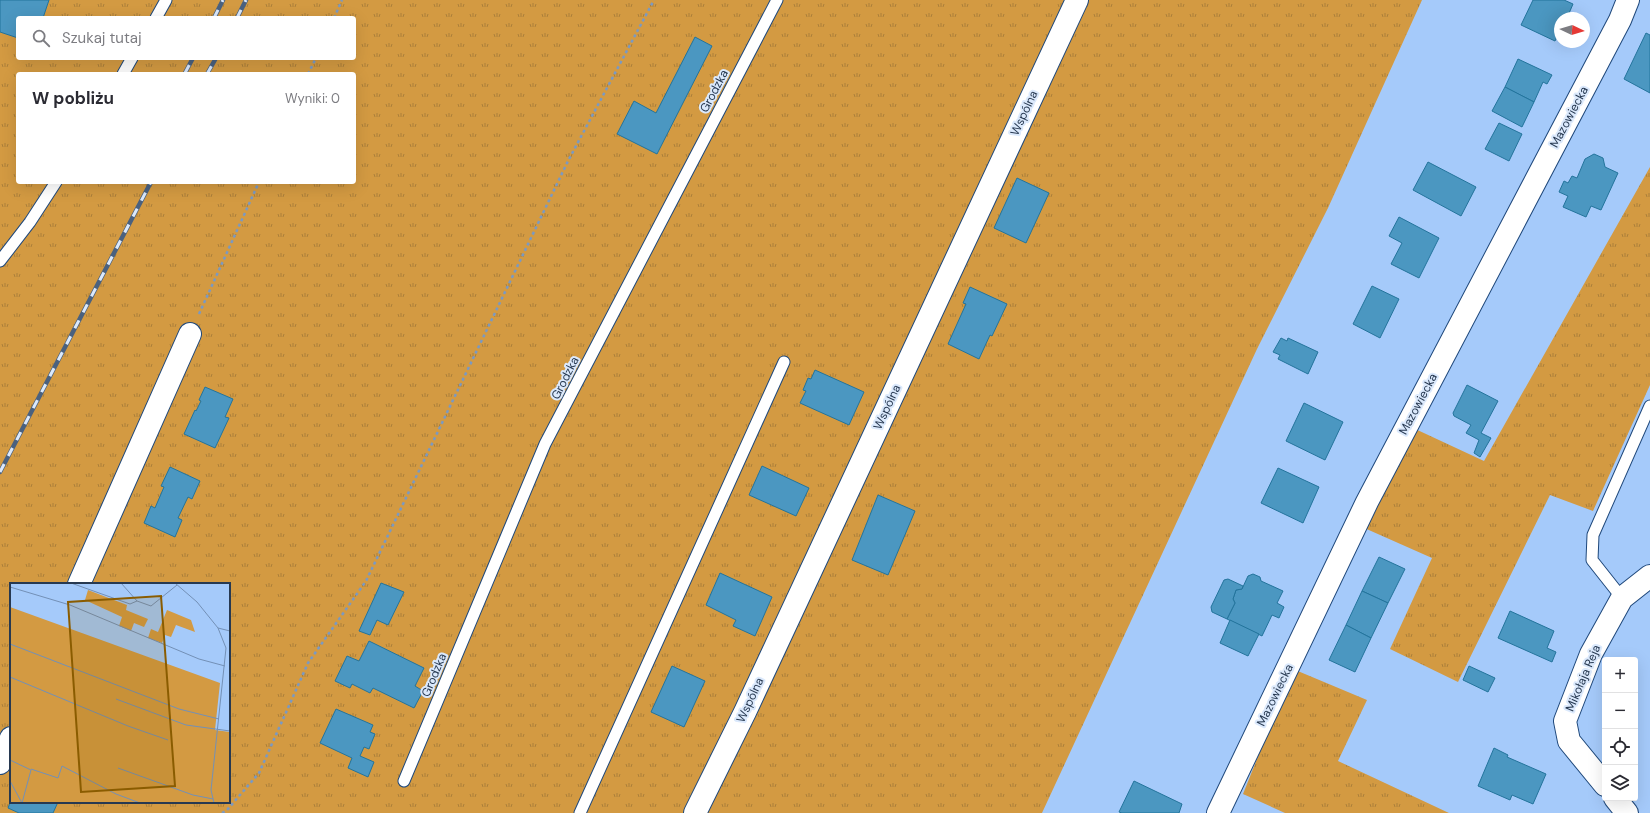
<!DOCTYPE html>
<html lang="pl">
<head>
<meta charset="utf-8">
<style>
	body { margin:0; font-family:"DM Sans",sans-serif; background:#f7f7f7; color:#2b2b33 }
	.controls { position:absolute; right:12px; bottom:12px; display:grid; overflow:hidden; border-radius:4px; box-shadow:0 4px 16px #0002 }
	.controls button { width:36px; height:36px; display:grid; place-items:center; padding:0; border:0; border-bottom:1px solid #e1e1e2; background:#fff; color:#2b2b33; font:20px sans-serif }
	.compass { position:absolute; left:1554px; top:12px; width:36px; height:36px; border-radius:50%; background:#fff; box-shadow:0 4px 16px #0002; rotate:94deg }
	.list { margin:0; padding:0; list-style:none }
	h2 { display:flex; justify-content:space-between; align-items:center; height:52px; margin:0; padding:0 16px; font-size:17px }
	h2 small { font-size:13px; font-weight:400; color:#7c7c81 }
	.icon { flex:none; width:22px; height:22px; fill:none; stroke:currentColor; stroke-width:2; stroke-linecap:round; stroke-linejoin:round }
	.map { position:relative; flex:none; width:1650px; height:813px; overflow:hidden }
	.search { position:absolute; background:#fff; box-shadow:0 4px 16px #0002; left:16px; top:16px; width:340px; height:44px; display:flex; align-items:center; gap:10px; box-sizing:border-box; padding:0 14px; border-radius:4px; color:#7c7c81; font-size:15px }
	.panel { position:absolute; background:#fff; box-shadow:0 4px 16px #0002; left:16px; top:72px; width:340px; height:112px; border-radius:4px }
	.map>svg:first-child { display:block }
	.grass { fill:url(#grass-tufts); fill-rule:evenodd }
	.building { fill:#4b97c1; stroke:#23749c }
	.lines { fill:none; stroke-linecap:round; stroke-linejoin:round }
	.lane-casing { stroke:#1f487b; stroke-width:13 }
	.street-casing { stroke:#1f487b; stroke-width:24 }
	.path { stroke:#7b99c1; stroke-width:2.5; stroke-dasharray:3 3; stroke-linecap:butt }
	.lane { stroke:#fff; stroke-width:11 }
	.street { stroke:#fff; stroke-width:22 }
	.rail-casing { stroke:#4a617f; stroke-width:4.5 }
	.rail { stroke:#dbe9fc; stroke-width:3; stroke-dasharray:9; stroke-linecap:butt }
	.labels { text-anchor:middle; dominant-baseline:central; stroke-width:4; stroke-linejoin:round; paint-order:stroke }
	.street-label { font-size:12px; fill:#273951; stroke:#dbe9fc }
	.inset-road { fill:none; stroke:#7390b6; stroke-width:1 }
	.view { fill:#8a5c00; fill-opacity:0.15; stroke:#8a5c00; stroke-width:2 }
	.inset-edge { fill:none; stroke:#273951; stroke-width:2 }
</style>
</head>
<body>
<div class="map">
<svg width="1650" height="813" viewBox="0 0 1650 813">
	<defs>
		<pattern id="grass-tufts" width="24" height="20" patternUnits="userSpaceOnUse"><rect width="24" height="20" fill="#d39a42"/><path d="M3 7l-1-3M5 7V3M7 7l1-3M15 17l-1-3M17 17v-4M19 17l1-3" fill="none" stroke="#ab7f3a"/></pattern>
	</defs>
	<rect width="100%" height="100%" fill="#a5cafa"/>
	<g class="grass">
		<path d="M0,0H1422L1328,208L1257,349L1042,813H0ZM18,18H354V58H18ZM18,74H354V182H18ZM11,584H229V802H11Z"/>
		<path d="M1650,167V385L1593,511L1550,495L1458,682L1390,649L1432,558L1362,527L1411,427L1484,461Z"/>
		<path d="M1293,669L1367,700L1338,761L1449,813H1285L1243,794Z"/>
	</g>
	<g class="building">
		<path d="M0,0H49L43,18H18V38L0,32Z"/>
		<path d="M1533,0H1564L1573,4L1567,18H1560V31L1555,41L1521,25Z"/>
		<path d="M1646,33L1650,35V93L1624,79Z"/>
		<path d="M695,37L712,46L657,154L617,134L634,101L656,113Z"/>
		<path d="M1518,59L1552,75L1547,84L1543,82L1534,102L1505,87Z"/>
		<path d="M1505,87L1534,102L1522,127L1492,111Z"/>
		<path d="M1499,123L1522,134L1509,161L1485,149Z"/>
		<path d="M1594,154L1603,158L1605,167L1618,173L1601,210L1591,206L1586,217L1563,207L1568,196L1559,192L1564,181L1568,183L1572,176L1577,178L1585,159Z"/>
		<path d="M1428,162L1476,187L1461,216L1413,190Z"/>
		<path d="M1017,178L1049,193L1026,243L994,228Z"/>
		<path d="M1399,217L1439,238L1419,278L1391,264L1402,243L1389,236Z"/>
		<path d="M1372,286L1399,299L1380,338L1353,324Z"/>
		<path d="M970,287L1007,304L992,336L990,335L979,359L948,344L966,304L963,303Z"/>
		<path d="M1281,338L1287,341L1288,338L1318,352L1308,374L1278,359L1280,355L1273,352Z"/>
		<path d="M815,370L864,392L849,425L800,403L806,391L803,390L808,378L811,379Z"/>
		<path d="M1467,385L1498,401L1481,433L1491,438L1480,457L1474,453L1479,440L1466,433L1471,425L1454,416L1453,413Z"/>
		<path d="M205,387L233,399L225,417L229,418L215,448L184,434L195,410L196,411L201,401L199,400Z"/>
		<path d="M1304,403L1343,422L1325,460L1286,441Z"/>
		<path d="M762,466L809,488L796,516L749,495Z"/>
		<path d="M170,467L200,481L192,499L188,497L178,518L182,520L175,537L144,523L151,506L155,508L164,487L161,486Z"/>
		<path d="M1278,468L1319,487L1303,523L1261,503Z"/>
		<path d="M878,495L915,511L888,575L852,560Z"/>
		<path d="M1379,557L1405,569L1388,603L1362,591Z"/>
		<path d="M720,573L772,597L755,636L733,626L736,620L706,605Z"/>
		<path d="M1253,574L1260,577L1261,581L1283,591L1277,603L1284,607L1279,618L1272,615L1262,636L1227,619L1235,603L1233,599L1236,590L1242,589L1248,576Z"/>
		<path d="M1228,579L1243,586L1242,589L1236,590L1233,599L1235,603L1227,619L1212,612L1211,607L1224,580Z"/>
		<path d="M381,583L404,592L388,625L377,620L370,635L359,631Z"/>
		<path d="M1362,591L1388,603L1371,638L1346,625Z"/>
		<path d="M1510,611L1554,631L1547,648L1556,652L1552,662L1498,638Z"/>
		<path d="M1230,620L1259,634L1248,656L1220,643Z"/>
		<path d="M1346,625L1371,638L1355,672L1329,660Z"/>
		<path d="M369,641L424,668L415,686L423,691L414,708L373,688L370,693L352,684L350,688L335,681L347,656L359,661Z"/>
		<path d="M672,666L705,681L684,727L651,712Z"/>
		<path d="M1469,666L1495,678L1488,692L1463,680Z"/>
		<path d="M336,709L373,725L370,732L375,734L369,749L364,747L360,756L374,762L368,777L348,768L352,758L320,743Z"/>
		<path d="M1494,748L1508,755L1507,757L1546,774L1533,804L1512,795L1510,800L1478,786Z"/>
		<path d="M1134,781L1182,804L1179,813H1122L1119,812Z"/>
		<path d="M11,800V802H58L53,813H19L8,808Z"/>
	</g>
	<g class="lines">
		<defs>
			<g id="lane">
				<path d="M156,18L166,0"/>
				<path d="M123,74L132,58"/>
				<path d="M0,261L30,222L56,182"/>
				<path d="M1622,598L1592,560L1593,535L1650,406"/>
				<path d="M404,781L545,444L777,0"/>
				<path d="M580,813L784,362"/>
			</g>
			<g id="street">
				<path d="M79,584L190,334"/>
				<path d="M0,763L11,738"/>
				<path d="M1605,785L1569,741L1565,721L1591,654L1622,598L1650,576"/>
				<path d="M1615,798L1627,813"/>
				<path d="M695,813L745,712L1077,0"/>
				<path d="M1218,813L1367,502L1620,20L1628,0"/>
			</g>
		</defs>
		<use href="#lane" class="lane-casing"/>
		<use href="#street" class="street-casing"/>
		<g class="path">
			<path d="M334,18L342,0"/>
			<path d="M308,74L316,58"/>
			<path d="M199,314L259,182"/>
			<path d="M222,813L227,810L259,773L308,663L366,581L568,161L654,0"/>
		</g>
		<use href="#lane" class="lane"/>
		<use href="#street" class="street"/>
		<defs>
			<g id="rail">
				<path d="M214,18L223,0"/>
				<path d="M237,18L246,0"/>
				<path d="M185,73L193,58"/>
				<path d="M207,74L216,58"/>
				<path d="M0,472L151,182"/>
			</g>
		</defs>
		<use href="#rail" class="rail-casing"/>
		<use href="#rail" class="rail"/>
	</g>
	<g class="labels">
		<g class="street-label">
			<text transform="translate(714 91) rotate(-62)">Grodzka</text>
			<text transform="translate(1024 113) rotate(-65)">Wspólna</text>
			<text transform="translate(1569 117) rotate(-62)">Mazowiecka</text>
			<text transform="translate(565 378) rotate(-63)">Grodzka</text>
			<text transform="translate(1418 404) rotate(-62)">Mazowiecka</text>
			<text transform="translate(887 407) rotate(-65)">Wspólna</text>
			<text transform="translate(434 675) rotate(-67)">Grodzka</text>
			<text transform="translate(1583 678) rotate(-67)">Mikołaja Reja</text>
			<text transform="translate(1275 695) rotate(-64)">Mazowiecka</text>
			<text transform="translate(750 700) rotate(-65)">Wspólna</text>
		</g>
	</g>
	<g transform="translate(10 583)">
		<rect width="220" height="220" fill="#a5cafa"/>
		<path d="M78,7L117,22L116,27L138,36L134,44L124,40L121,48L109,43L112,34L75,17ZM0,24L210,100L205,147L220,149V220H0ZM157,27L181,37L185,49L166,42L161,54L155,52L152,60L138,55L141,46L148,49Z" fill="#d39a42"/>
		<path class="inset-road" d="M61,0L120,21L127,18M111,0L127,18L141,23L167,2M165,0L187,19L208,45L216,65L201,207L204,220M0,4L60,22L189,76L215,83M208,45L220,48M0,61L169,126L209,136M0,94L118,143L158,157M106,116L176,142L220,148M0,177L21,187L12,220M108,185L183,212L203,216M21,186L48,195L52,183L106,211L130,220M0,198L12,220"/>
		<path class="view" d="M151,13L165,203L71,209L58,19Z"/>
		<rect width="220" height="220" class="inset-edge"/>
	</g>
</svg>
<div class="controls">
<button>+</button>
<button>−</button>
<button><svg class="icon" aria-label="locate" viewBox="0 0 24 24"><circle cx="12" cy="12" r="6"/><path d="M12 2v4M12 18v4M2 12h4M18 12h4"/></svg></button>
<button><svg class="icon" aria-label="layers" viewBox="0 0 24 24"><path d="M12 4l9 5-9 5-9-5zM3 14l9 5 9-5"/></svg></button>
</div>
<svg class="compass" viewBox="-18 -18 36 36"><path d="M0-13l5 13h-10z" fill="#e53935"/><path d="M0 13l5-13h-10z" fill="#7c7c81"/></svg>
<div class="search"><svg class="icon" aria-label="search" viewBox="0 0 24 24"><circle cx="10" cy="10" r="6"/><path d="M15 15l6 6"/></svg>Szukaj tutaj</div>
<section class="panel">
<h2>W pobliżu<small>Wyniki: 0</small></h2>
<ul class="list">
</ul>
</section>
</div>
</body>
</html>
